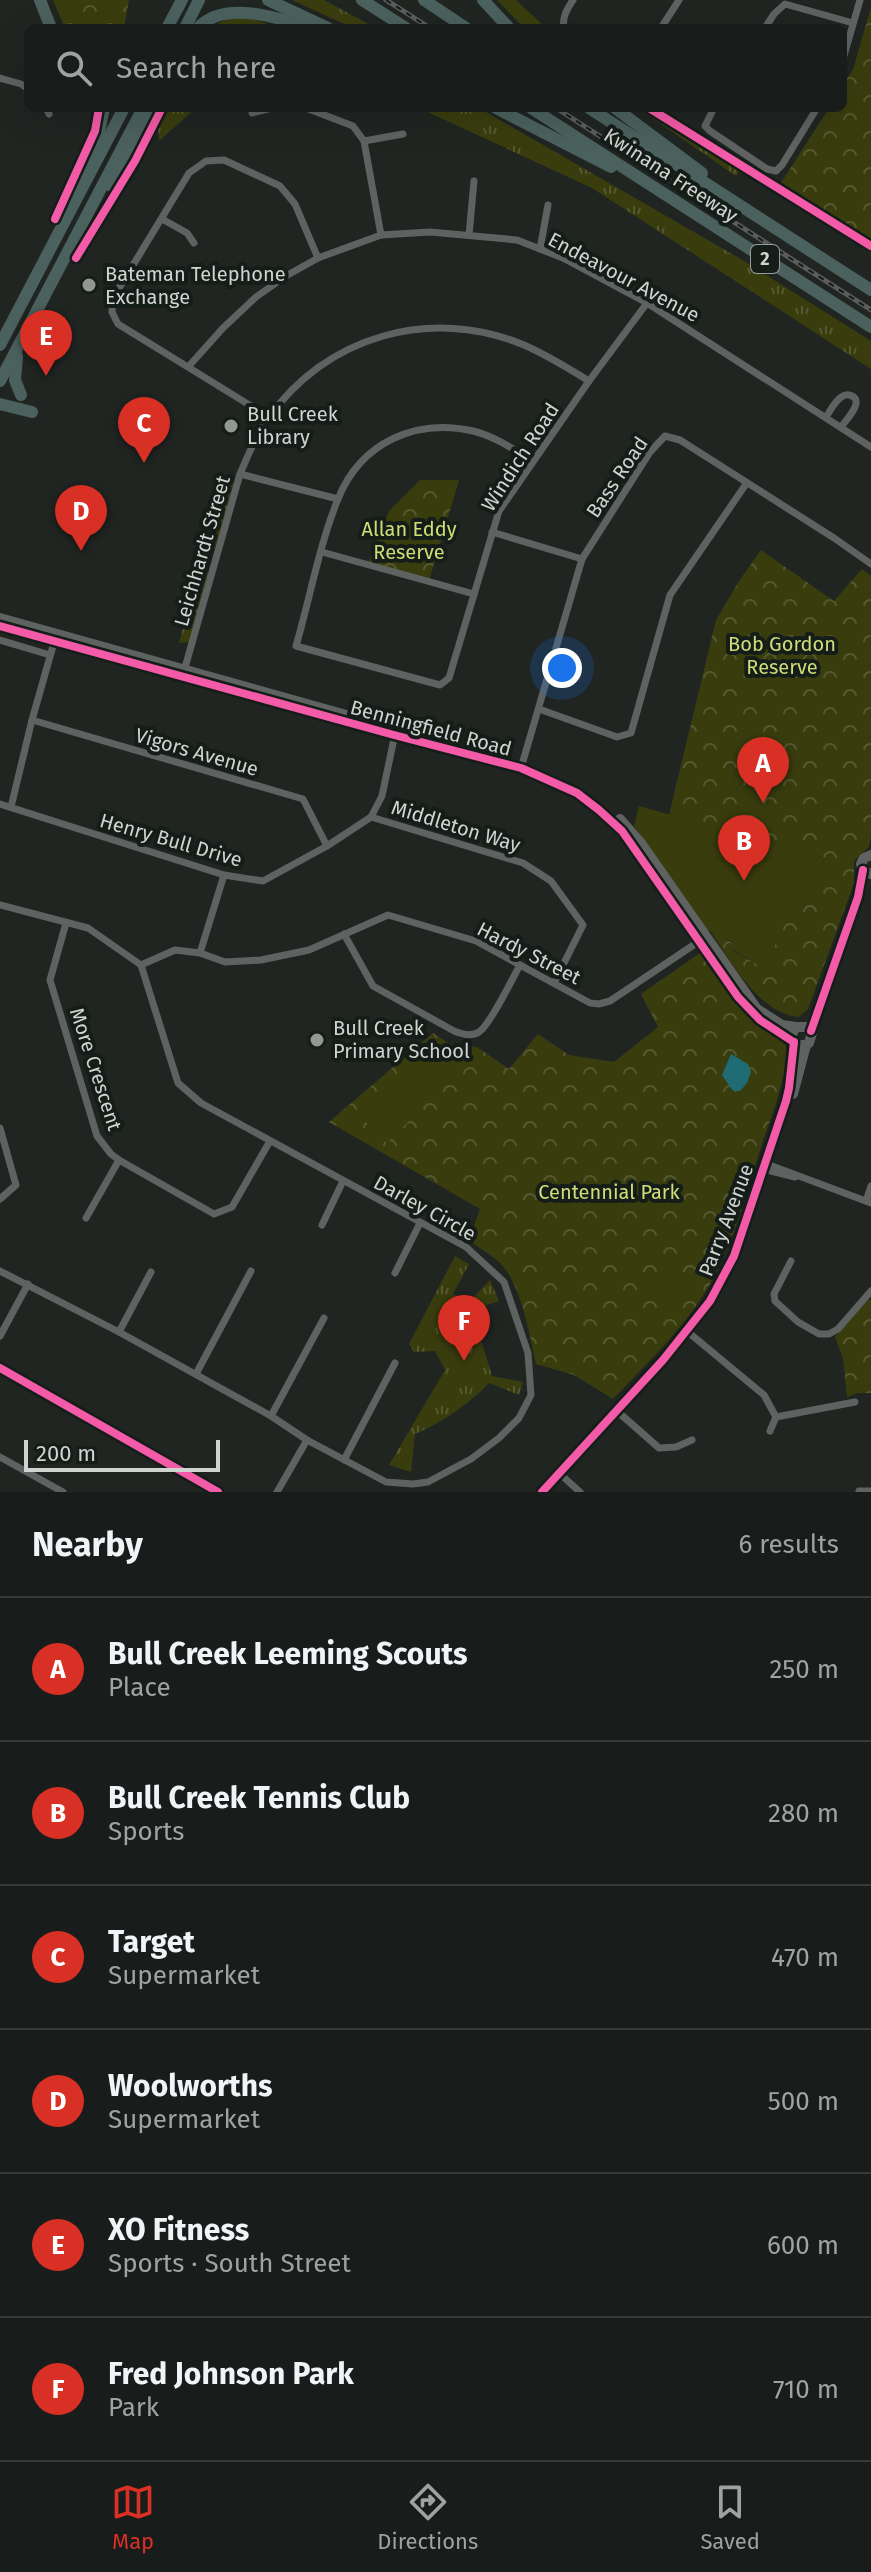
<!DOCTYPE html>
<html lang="en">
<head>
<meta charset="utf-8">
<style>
	body { margin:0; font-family:"Fira Sans",sans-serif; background:#252927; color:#f1f3f6 }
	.scale { position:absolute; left:24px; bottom:20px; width:196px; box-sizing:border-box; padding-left:8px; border:4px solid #cfd4d1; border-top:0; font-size:22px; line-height:28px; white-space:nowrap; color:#cfd4d1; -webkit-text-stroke:6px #151d19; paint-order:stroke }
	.you { position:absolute; left:562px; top:668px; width:28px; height:28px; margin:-20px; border:6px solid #fff; border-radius:50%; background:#1a73e8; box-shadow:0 0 0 12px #1a73e833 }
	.badge { display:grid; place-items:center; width:52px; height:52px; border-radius:50%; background:#d93025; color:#fff; font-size:26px; font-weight:700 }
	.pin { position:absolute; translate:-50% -66px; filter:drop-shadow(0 2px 4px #0008) }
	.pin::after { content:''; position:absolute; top:42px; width:28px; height:24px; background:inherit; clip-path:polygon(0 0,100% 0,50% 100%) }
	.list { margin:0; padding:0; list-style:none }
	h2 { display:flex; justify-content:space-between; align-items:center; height:104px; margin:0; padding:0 32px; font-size:34px }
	h2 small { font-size:26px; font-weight:400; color:#9fa1a2 }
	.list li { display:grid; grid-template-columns:52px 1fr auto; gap:24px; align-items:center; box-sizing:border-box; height:144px; padding:0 32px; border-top:2px solid #363a39 }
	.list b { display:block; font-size:30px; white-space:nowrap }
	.list p { margin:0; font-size:26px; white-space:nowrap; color:#9fa1a2 }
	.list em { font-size:26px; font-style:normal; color:#9fa1a2 }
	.icon { flex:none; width:44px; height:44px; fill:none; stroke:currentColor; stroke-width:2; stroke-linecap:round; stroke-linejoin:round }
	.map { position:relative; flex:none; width:871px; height:1492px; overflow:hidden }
	.search { position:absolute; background:#181c1a; box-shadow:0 8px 32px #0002; left:24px; right:24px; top:24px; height:88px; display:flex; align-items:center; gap:20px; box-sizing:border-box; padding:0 28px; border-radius:12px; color:#9fa1a2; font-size:30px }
	.sheet { height:968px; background:#181c1a }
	nav { display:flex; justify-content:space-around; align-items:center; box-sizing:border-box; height:112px; border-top:2px solid #363a39; background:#181c1a; font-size:22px; color:#9fa1a2 }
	nav a { display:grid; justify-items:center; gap:4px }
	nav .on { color:#d93025 }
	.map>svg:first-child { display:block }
	.grass { fill:url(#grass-tufts) }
	.forest { fill:url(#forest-crowns) }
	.pitch { fill:#393d0e }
	.water { fill:#1f6b74 }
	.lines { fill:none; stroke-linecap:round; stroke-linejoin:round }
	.street { stroke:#5e6260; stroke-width:7 }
	.secondary { stroke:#5e6260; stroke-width:10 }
	.highway { stroke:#4b615e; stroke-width:12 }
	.rail-casing { stroke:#5a5d5b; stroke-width:5 }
	.rail { stroke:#151d19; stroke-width:2; stroke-dasharray:6; stroke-linecap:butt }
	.cycleway-casing { stroke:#151d19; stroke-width:13 }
	.cycleway { stroke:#f35aa7; stroke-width:8 }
	.poi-dot { fill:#929794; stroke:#151d19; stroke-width:3 }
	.labels { text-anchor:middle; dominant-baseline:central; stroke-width:8; stroke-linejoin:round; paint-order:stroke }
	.shield { fill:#151d19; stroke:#979d9a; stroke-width:2 }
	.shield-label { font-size:18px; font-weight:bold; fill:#cfd4d1 }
	.street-label { font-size:20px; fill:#cfd4d1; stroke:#151d19 }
	.poi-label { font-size:20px; fill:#cfd4d1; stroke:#151d19; text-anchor:start }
	.park-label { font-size:20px; fill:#d2dc76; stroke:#151d19 }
</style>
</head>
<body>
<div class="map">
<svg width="871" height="1492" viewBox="0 0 871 1492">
	<defs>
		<pattern id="grass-tufts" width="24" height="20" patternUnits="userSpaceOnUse" patternTransform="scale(2)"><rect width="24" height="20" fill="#393d0e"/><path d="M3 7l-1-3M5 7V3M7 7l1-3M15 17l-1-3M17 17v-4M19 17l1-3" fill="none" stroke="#555830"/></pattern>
		<pattern id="forest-crowns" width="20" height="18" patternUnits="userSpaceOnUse" patternTransform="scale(2)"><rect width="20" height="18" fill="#393d0e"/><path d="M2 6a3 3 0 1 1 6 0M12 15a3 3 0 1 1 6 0" fill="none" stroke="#555830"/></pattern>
	</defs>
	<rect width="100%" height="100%" fill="#202522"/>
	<g class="grass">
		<path d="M292,0H324L376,28H353Z"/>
		<path d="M497,0H516L546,28H524Z"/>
		<path d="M237,14L281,28H209Z"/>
		<path d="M167,108H196L159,141L158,125Z"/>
		<path d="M419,108H479L739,258L871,341V369L592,188Z"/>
		<path d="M638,108H656L779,182L774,189L742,168L736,176Z"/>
		<path d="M227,475L232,477L234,482L216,548L212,551L205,550Z"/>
		<path d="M199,570L209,573L189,642L179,643Z"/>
		<path d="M455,1256L469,1264L453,1294L468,1303L490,1280L499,1301L472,1310L492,1376L523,1382L519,1395L489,1383C470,1403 442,1423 415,1434L411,1472L389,1465L445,1370L435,1351L414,1352L409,1344Z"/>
	</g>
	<g class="forest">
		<path d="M53,0H129L124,28H65Z"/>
		<path d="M871,8V254L777,189L829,108H843V85L853,69Z"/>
		<path d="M420,480H459L429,581L368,564L389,511Z"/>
		<path d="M761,550L834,601L862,569L871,576V836L869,847L854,861V883L808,1009L799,1017C759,1014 730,960 709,929L734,944L732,950L764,968L794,904L803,908L825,858L669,815L716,620L739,581Z"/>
		<path d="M700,953L749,1018L786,1044C786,1084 772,1113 760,1150C747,1193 735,1237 714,1277C689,1324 649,1361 613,1399L574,1375L536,1364C530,1337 521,1283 500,1263C491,1254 479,1248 469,1240L480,1209L329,1122L433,1033L448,1043L477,1047L509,1069L538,1034L569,1055L614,1062L658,1027L641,994Z"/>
		<path d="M869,1299L871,1301V1393H857L847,1397L843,1358L835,1337Z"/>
	</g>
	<g class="pitch">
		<path d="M639,806L825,858L803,908L794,905L764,968L732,949L734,943L709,930L707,931L634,826Z"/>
		<path d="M434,1043L460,1070L387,1143L361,1117Z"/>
		<path d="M676,1273L687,1280L674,1300L660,1292L670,1275Z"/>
	</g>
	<path class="water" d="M731,1054L748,1064L751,1072L747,1083L740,1091H733L722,1075Z"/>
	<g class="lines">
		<g class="street">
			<path d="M564,28C562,17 567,9 573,0"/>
			<path d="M661,28L679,0"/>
			<path d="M765,28L774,14L785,4L853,23"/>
			<path d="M843,59L860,0"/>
			<path d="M0,78L21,84L28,89"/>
			<path d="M46,108L49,114"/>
			<path d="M306,108L353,126L364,141L381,235"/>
			<path d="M714,108L705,126L710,131L767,169L776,171L782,165L817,108"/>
			<path d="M252,113L272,108"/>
			<path d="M364,141L403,134"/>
			<path d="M162,219L187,233L194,243"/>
			<path d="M469,235L474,181"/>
			<path d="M540,249L548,205"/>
			<path d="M189,366L223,328L256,297L286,276L318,258L381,235L430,232L517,240L563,258L647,303L871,447"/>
			<path d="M269,417L118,324L112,312L113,298L189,173L206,161L224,160L280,186L295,204L318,258"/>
			<path d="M826,417C830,411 836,399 843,396C845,395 847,394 849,395C867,399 846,420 841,427"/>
			<path d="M533,461C515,450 494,436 473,431C416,418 361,442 338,499C319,546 310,598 296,646L440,685L449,678L499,511L589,381L647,303"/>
			<path d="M240,474L338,499"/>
			<path d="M492,532L582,559"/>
			<path d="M322,552L474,594"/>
			<path d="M0,640L50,655"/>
			<path d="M184,671L240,474C248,455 256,436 268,419C325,336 431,306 524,345C547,355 568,368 589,381"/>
			<path d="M539,709L617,737L631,733L670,595L746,484"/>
			<path d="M32,720L303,799L327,846"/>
			<path d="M521,768L582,559L650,452L665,436L680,440L834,538L871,564"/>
			<path d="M0,804L224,875L263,881L327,846L371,817L382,796L396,729"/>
			<path d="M11,807L32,720L55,639"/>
			<path d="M371,817L523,863L551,881L583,925L554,983"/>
			<path d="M0,905L88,928L141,965L178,1083L201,1103L466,1247L504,1282L528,1353L531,1395L519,1418L499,1438L471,1459L428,1482L413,1484L386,1482L307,1440L271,1416L119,1332L0,1271"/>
			<path d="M66,923L50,980L97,1136L111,1154L119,1160L214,1214L232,1207L270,1141"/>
			<path d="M344,934L373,986L454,1031C462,1034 471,1037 479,1032C490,1025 512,979 520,965"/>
			<path d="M200,953L224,875"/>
			<path d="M141,965L175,950L200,953L225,962L261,960L309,950L388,915L476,941L590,1003L599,1004L610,1001L704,938"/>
			<path d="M0,1128L16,1185L0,1199"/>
			<path d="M764,1163L871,1203"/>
			<path d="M762,1169L795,1177"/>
			<path d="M866,1201L871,1186"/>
			<path d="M86,1218L119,1160"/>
			<path d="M322,1225L343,1181"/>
			<path d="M791,1261L774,1294L775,1301L798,1322L819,1334H829L838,1329L871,1291"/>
			<path d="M395,1273L420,1223"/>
			<path d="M119,1332L151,1272"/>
			<path d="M688,1332L764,1395L776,1417L770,1431"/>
			<path d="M0,1336L28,1284"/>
			<path d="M196,1374L251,1271"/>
			<path d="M617,1411L659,1448L676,1447L692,1440"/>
			<path d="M271,1416L324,1318"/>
			<path d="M776,1417L855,1402"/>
			<path d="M0,1457L63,1492"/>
			<path d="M344,1460L395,1363"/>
			<path d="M559,1473L580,1492"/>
			<path d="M859,1491H871"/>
			<path d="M277,1492L307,1440"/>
		</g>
		<g class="secondary">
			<path d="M0,618L382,725"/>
			<path d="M0,626L394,735L521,768L566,787L599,810L630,840L747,1007L799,1046L809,1043L812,1033L807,1027H796L792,1034V1041"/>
			<path d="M620,819L641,843L757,1009L782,1025L796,1027"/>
			<path d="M871,855L864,858L861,864L863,870L871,874"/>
			<path d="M811,1031L858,897L863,870"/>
			<path d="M793,1094L806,1045"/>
			<path d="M0,1368L218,1492"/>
			<path d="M542,1492L663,1360L710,1301L734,1256L786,1101L789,1088L794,1042"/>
		</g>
		<g class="highway">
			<path d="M40,0L51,28"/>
			<path d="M268,0L328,28"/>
			<path d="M362,0L406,28"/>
			<path d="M424,0L466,28"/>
			<path d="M483,0L509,28"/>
			<path d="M167,28L182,0"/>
			<path d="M185,28L199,0"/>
			<path d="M198,28C223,0 277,17 312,28"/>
			<path d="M496,108L611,167"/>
			<path d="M531,108L871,327"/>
			<path d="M589,108L871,290"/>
			<path d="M615,108L702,173"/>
			<path d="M84,174L99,132L104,108"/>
			<path d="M111,186L154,108"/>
			<path d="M0,345L124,108"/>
			<path d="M17,356L15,380L21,395"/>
			<path d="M0,381L143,108"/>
			<path d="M0,404L32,412"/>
		</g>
		<defs>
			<g id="rail">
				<path d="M386,0L430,28"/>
				<path d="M556,108L871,310"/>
			</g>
		</defs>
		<use href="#rail" class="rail-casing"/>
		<use href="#rail" class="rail"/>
		<defs>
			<g id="cycleway">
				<path d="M649,108L871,246"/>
				<path d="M55,219L95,131L99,108"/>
				<path d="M76,258L135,161L162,108"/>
				<path d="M0,626L394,735L521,768L577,793L599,810L622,831L738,997L760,1020L792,1041"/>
				<path d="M811,1031L858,897L863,870"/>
				<path d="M0,1368L218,1492"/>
				<path d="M542,1492L663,1360L710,1301L734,1256L786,1101L789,1088L794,1042"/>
			</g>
		</defs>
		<use href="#cycleway" class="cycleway-casing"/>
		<use href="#cycleway" class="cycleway"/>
	</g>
	<g class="poi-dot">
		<circle cx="89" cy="285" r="8"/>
		<circle cx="231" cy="426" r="8"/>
		<circle cx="317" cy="1040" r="8"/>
	</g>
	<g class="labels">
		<rect class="shield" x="751" y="245" width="28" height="28" rx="6"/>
		<g class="shield-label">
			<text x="765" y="259">2</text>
		</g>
		<g class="street-label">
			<text transform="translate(671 175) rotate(33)">Kwinana Freeway</text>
			<text transform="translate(624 277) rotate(28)">Endeavour Avenue</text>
			<text transform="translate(520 457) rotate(-57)">Windich Road</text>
			<text transform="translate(617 477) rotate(-56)">Bass Road</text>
			<text transform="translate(202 551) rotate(-74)">Leichhardt Street</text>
			<text transform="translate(431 728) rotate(15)">Benningfield Road</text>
			<text transform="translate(197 752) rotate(16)">Vigors Avenue</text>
			<text transform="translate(456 826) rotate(17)">Middleton Way</text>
			<text transform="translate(171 840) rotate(16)">Henry Bull Drive</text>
			<text transform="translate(529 953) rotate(27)">Hardy Street</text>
			<text transform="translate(96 1069) rotate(72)">More Crescent</text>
			<text transform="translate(425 1208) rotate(29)">Darley Circle</text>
			<text transform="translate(726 1220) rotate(-69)">Parry Avenue</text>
		</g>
		<g class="poi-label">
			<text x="105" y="274">Bateman Telephone<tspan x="105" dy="23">Exchange</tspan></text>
			<text x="247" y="414">Bull Creek<tspan x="247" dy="23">Library</tspan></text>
			<text x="333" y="1028">Bull Creek<tspan x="333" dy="23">Primary School</tspan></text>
		</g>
		<g class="park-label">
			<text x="409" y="529">Allan Eddy<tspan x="409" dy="23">Reserve</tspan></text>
			<text x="782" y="644">Bob Gordon<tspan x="782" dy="23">Reserve</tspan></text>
			<text x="609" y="1192">Centennial Park</text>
		</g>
	</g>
</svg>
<div class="scale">200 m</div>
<div class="you"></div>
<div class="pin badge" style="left:763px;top:803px">A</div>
<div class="pin badge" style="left:744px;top:881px">B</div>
<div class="pin badge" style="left:144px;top:463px">C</div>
<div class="pin badge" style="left:81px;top:551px">D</div>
<div class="pin badge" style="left:46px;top:376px">E</div>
<div class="pin badge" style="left:464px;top:1361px">F</div>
<div class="search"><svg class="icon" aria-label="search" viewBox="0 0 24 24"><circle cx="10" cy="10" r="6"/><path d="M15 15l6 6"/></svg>Search here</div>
</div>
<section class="sheet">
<h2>Nearby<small>6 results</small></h2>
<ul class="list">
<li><span class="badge">A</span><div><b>Bull Creek Leeming Scouts</b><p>Place</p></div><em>250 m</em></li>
<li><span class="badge">B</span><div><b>Bull Creek Tennis Club</b><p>Sports</p></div><em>280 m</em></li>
<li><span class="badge">C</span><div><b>Target</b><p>Supermarket</p></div><em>470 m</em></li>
<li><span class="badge">D</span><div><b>Woolworths</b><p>Supermarket</p></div><em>500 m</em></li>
<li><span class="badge">E</span><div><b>XO Fitness</b><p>Sports · South Street</p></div><em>600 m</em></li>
<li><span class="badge">F</span><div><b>Fred Johnson Park</b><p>Park</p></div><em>710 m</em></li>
</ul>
</section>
<nav>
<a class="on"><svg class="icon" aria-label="map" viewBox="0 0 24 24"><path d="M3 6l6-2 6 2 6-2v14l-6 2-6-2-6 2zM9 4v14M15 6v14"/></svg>Map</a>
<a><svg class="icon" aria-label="directions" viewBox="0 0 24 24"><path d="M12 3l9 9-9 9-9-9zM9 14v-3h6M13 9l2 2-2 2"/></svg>Directions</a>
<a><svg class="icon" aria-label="saved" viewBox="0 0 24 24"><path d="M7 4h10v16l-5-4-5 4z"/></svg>Saved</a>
</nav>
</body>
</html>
